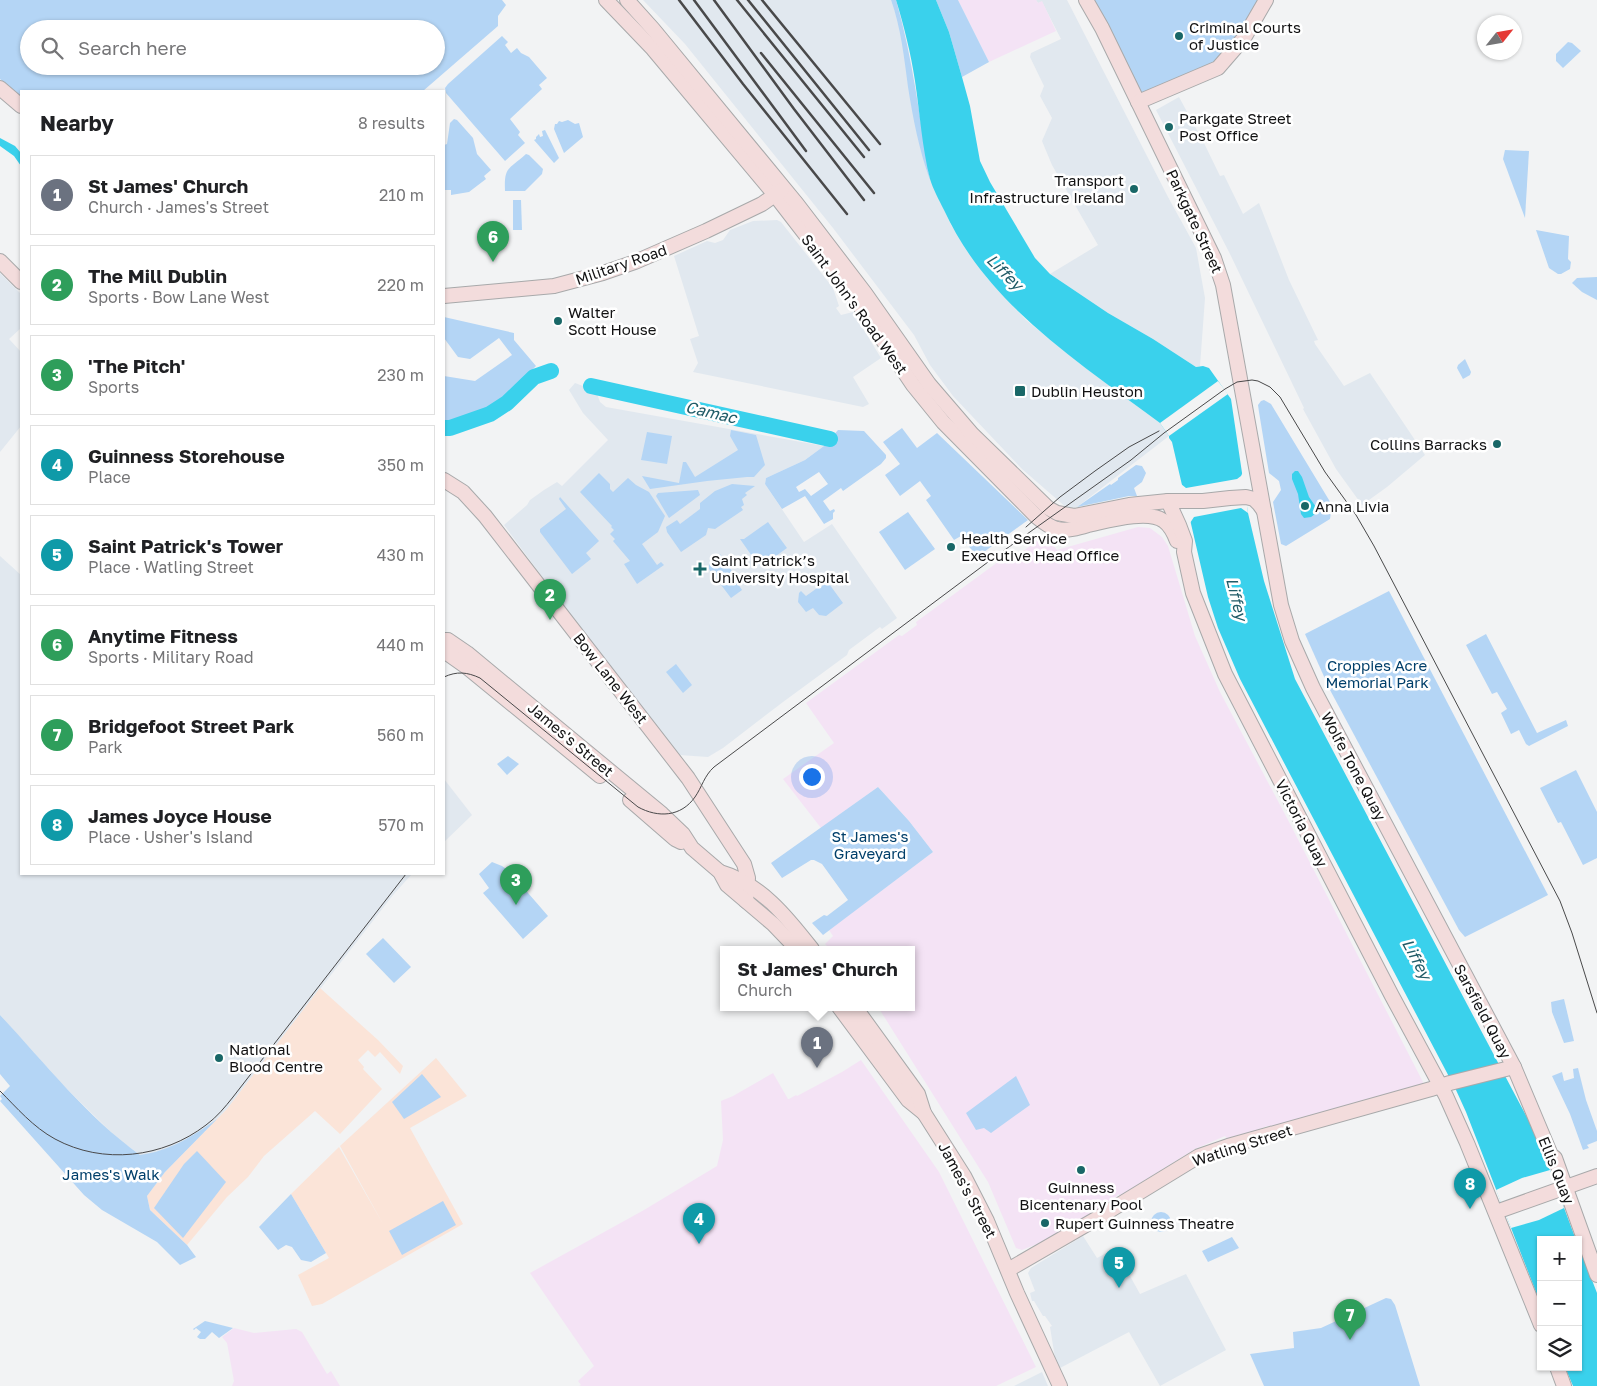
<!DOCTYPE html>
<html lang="en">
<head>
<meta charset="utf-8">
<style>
	body { margin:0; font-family:"Golos Text",sans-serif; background:#f2f2f2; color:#202124 }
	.controls { position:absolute; right:15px; bottom:15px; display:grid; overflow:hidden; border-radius:0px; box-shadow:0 1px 4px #0004 }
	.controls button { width:45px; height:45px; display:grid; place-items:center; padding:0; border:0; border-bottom:1px solid #e0e0e0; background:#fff; color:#202124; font:25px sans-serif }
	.compass { position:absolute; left:1477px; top:15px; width:45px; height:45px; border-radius:50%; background:#fff; box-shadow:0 1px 4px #0004; rotate:59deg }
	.you { position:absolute; left:811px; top:776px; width:18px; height:18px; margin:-12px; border:4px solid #fff; border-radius:50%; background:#1a73e8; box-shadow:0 0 0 8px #1a73e833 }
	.badge { display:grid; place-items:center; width:32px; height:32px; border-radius:50%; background:#db2777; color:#fff; font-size:16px; font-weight:700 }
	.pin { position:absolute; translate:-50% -41px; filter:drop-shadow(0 1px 2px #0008) }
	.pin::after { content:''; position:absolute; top:26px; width:18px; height:15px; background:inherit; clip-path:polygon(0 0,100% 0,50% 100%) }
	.popup { position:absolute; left:720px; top:946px; width:195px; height:65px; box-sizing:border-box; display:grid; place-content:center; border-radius:0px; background:#fff; filter:drop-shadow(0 1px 4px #0005); font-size:16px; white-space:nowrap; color:#757577 }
	.popup b { font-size:19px; color:#202124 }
	.popup::after { content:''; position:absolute; left:50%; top:100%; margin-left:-10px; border:10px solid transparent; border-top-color:#fff }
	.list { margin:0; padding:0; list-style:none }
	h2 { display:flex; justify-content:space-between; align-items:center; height:65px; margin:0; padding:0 20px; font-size:21px }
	h2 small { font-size:16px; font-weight:400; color:#757577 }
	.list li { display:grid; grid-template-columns:32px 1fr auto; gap:15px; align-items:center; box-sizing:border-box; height:80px; margin:0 10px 10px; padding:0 10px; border:1px solid #e0e0e0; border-radius:0px }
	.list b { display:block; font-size:19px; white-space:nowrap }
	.list p { margin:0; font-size:16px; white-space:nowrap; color:#757577 }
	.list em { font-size:16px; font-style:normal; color:#757577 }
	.icon { flex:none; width:28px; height:28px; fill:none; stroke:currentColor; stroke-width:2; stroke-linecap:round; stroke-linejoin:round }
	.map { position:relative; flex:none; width:1597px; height:1386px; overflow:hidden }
	.search { position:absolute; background:#fff; box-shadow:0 1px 4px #0004; left:20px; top:20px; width:425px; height:55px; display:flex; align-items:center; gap:12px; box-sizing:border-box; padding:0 18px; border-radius:28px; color:#757577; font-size:19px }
	.panel { position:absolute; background:#fff; box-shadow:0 1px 4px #0004; left:20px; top:90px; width:425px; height:785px; border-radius:0px }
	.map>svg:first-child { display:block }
	.built { fill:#e1e8ef }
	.industrial { fill:#f4e3f5 }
	.education { fill:#fbe4d8 }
	.green { fill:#b4d5f5; fill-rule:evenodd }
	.water { fill:#3ad1ec }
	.pier { fill:#f2f3f4 }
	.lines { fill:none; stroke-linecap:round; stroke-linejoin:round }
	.river { stroke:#3ad1ec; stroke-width:16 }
	.secondary-casing { stroke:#a8a9aa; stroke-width:16 }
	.secondary { stroke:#f3dcdc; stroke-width:14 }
	.tram { stroke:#49494a; stroke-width:1 }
	.rail { stroke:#49494a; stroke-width:2.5 }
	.poi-dot { fill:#196767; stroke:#fff; stroke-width:2 }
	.labels { text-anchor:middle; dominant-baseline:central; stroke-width:5; stroke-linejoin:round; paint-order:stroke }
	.poi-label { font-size:15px; fill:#121213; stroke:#fff; text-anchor:start }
	.street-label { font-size:15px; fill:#121213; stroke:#fff }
	.park-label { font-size:15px; fill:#003f6a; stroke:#fff }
	.water-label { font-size:16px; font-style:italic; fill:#205b67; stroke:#fff }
</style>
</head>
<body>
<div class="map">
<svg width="1597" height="1386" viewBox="0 0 1597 1386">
	<rect width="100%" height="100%" fill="#f2f3f4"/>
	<g class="built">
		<path d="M643,0H891L897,17L903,43L909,89L926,169L951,225L987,278L1026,320L1079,363L1160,423L1169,436L1077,507L1068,509L1022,469L953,396L930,365L914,335L833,228L685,44Z"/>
		<path d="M1036,0H1067L1168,197L1196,248L1205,298L1200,366L1196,367L1153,339L1108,313L1050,274L1098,245L1052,165L1042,141L1052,118L1040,96L1044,86L1030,57L1031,53L1061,39L1042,2L1038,3Z"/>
		<path d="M1179,97L1204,143L1220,176L1224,175L1243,214L1259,203L1289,280L1318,340L1314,341L1315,344L1344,386L1370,373L1425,455L1387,487L1362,505L1336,469L1303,409L1304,408L1230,254L1156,110Z"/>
		<path d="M777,220L781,222L833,288L839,306L836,308L841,315L853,312L881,358L853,377L869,404L863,407L693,372L698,363L690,339L699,336L674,256L707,241L715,243L723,240L730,230L753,221Z"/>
		<path d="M0,273L21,294V328L9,339L21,352V426L0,452Z"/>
		<path d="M575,383L596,391L600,402L606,407L824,446L805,460L766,478L765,484L804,542L832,524L897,618L882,629L880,627L849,650L847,655L783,702L723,748L708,757L679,755L604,660L504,525L527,505L530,500L544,490L557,482L562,486L608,440L583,413L569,390Z"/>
		<path d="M0,556L21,575V874H412L393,895L227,1109L165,1172L119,1140L66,1088L0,1015Z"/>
		<path d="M444,779L472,815L444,842Z"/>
		<path d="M1083,1236L1097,1258L1112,1250L1122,1268L1125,1267L1140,1294L1186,1274L1226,1350L1160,1386L1129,1332L1060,1368L1055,1358L1050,1327L1052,1326L1045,1316H1043L1034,1301H1032L1030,1293L1035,1291L1028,1273L1031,1268Z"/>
		<path d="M1042,1372L1048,1386H1014Z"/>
	</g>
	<g class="industrial">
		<path d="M958,0H1036L1038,3L1042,1L1056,31L989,62Z"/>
		<path d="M1138,527L1150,528L1162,537L1168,546L1195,636L1220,692L1288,820L1423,1082L1422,1087L1269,1128L1267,1126L1230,1140H1228L1225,1136L1195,1149L1132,1188L1121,1197L1118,1194L1117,1196L1103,1207L1052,1238L1022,1250L1016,1248L988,1182L878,1007H911V949H830L825,944L833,936L829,930L933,852L909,821L878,787L821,828L783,779L834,743L806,703L899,635L902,636L917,625L916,622L1002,559L1006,564L1045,535L1057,550Z"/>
		<path d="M861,1060L939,1172L1036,1367L996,1386H579L581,1385L578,1381L594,1366L530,1273L644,1210L717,1166L723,1140L721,1101L733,1096L773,1073L788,1099H789L796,1095L797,1096L842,1072Z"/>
		<path d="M234,1328L254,1333L296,1329L302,1332L327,1374L331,1371L340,1386H232L234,1381L227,1343L222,1337Z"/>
	</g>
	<g class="education">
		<path d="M320,988L378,1040L403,1066L400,1074L380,1052L375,1057L368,1050L358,1060L364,1067L363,1069L382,1089L340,1134L315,1111L264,1156L248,1177L227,1197L187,1245L150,1210L147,1196L165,1172L227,1109Z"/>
		<path d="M436,1058L467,1096L410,1128L463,1224L322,1304L312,1306L298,1275L329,1258L291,1194L339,1147L383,1224L340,1146Z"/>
	</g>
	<g class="green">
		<path d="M0,0H502L506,5L498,16V26L423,91H21V97L0,79ZM29,29H436V66H29Z"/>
		<path d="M891,0H896C913,59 920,120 930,180C919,150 913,118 908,87C904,57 901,28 891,0Z"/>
		<path d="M936,0H958L989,62L962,77L949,32Z"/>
		<path d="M1086,0H1258L1226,53L1204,74L1138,102Z"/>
		<path d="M502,36L508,42L505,45L511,53L517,48L521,53L529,57L547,78L539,85L542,89L510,119L520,132L518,135L525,143L505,161L446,93L445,88L448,84Z"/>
		<path d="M1568,42L1572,43L1581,51L1563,68L1556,61V54Z"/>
		<path d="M454,119L457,120L473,138L477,154L491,170L484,176L486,179L469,192L451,195V190H444V145L447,144L450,123Z"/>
		<path d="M568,120L575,124L579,123L583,137L564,153L554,129L555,124H557L559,121L562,122Z"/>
		<path d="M545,130L559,158L554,163L534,140L536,139V137L539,134L540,137L543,136L542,131Z"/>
		<path d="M1505,150L1529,151L1525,218L1503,159Z"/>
		<path d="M526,154L529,155L543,169L542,174L525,191H505C504,167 508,170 526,154Z"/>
		<path d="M513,200H521L522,230H513Z"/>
		<path d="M1536,230L1569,236L1568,259L1571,262L1570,269L1561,274H1558L1549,268Z"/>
		<path d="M1597,277V300L1582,292L1572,283L1577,278Z"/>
		<path d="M444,317L514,333V340L536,366C511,391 481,422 444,424V376L475,381L512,355L499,338L470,359L458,357L444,338Z"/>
		<path d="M1465,359L1471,372L1470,375L1463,379L1457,368L1458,365Z"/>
		<path d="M1264,400L1271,404L1332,505L1330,519L1286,546L1281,544L1273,502L1281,490L1279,481L1269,473L1259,412L1258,405L1261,401Z"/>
		<path d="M902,428L917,448L937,433L1028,520L977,557L961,536L954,540L926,500L931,496L920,481L900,496L885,475L900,464L883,442Z"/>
		<path d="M731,430L756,435L765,465L754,477H747L707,481L650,489L642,476L679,483L683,462H686L695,477L738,450L730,436Z"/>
		<path d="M838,430L864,431L886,455V458L881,464L843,491L841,488L823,501L830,511L834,509L835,511L833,513V519L824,524L805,496L782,509L765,484L766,478L805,460L824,446ZM819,472L828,484L811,496L805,489L799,492L796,487Z"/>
		<path d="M647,432L672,436L667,464L641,460Z"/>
		<path d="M1136,465L1142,466L1146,473L1142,482L1134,488L1137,496H1129L1077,507L1110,484L1111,485L1118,480V478Z"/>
		<path d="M599,473L610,484V489L613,492L628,478L636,485L649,492L665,516L658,532L642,544L657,565L661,562L664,565L637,584L624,564L630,561L613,541L615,539L610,534L614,530L611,527L612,526L580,492Z"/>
		<path d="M732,484L755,486L745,493L747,495L742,499L744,505L741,507L743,510L715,529L708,528L706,535L681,552L667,532L666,527L677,520L680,524L700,509V503L715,491Z"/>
		<path d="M698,490L700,495L669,518L656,496L658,493Z"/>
		<path d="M560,497L599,541L586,553L591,559L572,574L540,532V529L566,509L559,499Z"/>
		<path d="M908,512L935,549L905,570L879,532Z"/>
		<path d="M768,522L787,548L769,561H765V565L757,564L758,560L754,559L740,539H744Z"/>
		<path d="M720,554L740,583L738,584L742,590L731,598L709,569C708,561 713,557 720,554Z"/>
		<path d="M827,581L843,603L826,616L819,615L813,608L806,612L798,602L799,593L801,591L806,596Z"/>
		<path d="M1389,591L1548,895L1465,937L1459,930L1330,690L1305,634Z"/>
		<path d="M1486,634L1537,733L1566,720L1568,726L1529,746L1526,744L1519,730L1511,734L1501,713L1507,709L1497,692L1492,694L1466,645Z"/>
		<path d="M676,664L692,685L683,693L666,672Z"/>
		<path d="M508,756L519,764L507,775L497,764Z"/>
		<path d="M1576,770L1597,812V858L1583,865L1561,822L1558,823L1540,788Z"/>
		<path d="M878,787L909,821L933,852L823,935L812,923L824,915L827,916L848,900L822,864L814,860H811L782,878L771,863Z"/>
		<path d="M492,862L502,866L509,871L548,916L523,939L483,893L489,888L479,874Z"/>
		<path d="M383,938L411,967L394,983L366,954Z"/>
		<path d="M1564,999L1574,1041L1564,1043L1552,1012L1551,1002Z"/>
		<path d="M0,1015C45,1063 86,1116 140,1155C170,1151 193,1136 217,1119L165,1172L147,1196L150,1210L187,1245L196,1257L180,1265L157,1242L102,1210L84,1195L0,1101L2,1099L0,1096L10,1086L0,1074Z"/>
		<path d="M1578,1068L1586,1100L1597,1131V1141L1587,1145L1589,1148L1583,1150L1570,1114L1552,1076L1562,1072L1564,1081L1574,1078L1573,1069Z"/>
		<path d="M422,1074L441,1097L404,1119L392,1102Z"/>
		<path d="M1016,1076L1030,1105L991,1133L984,1128L976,1130L966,1113Z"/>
		<path d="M197,1151L226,1182L183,1238L154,1208L184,1164Z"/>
		<path d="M291,1194L326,1253L311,1262L301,1260L292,1247L286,1245L278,1250L259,1227Z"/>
		<path d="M443,1201L456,1225L402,1255L389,1231Z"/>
		<circle cx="1161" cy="1222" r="10"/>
		<path d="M1232,1237L1239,1248L1208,1262L1202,1251Z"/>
		<path d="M1386,1298L1391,1299L1395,1305L1420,1386H1264L1250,1354L1294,1348L1293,1332L1321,1328Z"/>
		<path d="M205,1321L233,1328L219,1338L212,1332L205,1339H200L197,1337L201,1332L196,1328L194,1330L193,1329Z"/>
	</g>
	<g class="water">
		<path d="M896,0H936L949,32L962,77L970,106L980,161L990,182L1035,258L1050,274L1108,313L1153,339L1196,367L1203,366L1209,368L1231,399L1248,513L1264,581L1295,679L1531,1125L1550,1170L1576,1240H1541V1305L1466,1112L1456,1090L1240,679L1218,628L1208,597L1172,442L1169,438V436L1160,423C1079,362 988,306 944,210C939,200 933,189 930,179C922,147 920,114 915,81C911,54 904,26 896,0Z"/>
		<path d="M0,138L15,146L21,153V166L14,156L0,146Z"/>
		<path d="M1295,471H1298L1302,477L1309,497L1316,507L1315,514L1311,517L1304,518L1301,514L1298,494L1292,479V474Z"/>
		<path d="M1578,1244L1597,1293V1386H1573L1565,1367H1578Z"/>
	</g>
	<g class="pier">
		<path d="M1218,381L1228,394L1169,436L1160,423Z"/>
		<path d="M1243,472L1248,513L1241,508L1194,517L1190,523L1181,484L1186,488L1237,479L1241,476Z"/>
		<path d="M1550,1170L1564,1208L1539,1220L1511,1228L1496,1190L1522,1178Z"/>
	</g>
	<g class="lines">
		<g class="river">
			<path d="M591,386L830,439"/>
			<path d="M444,428H450L490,414L507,403L534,377L551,371"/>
		</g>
		<defs>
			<g id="secondary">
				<path d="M606,0L653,49L775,195L856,300L913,385L943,422L1037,517C1043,522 1049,527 1057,529C1068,531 1078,528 1088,525C1107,521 1148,509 1164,521C1171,526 1174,533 1177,541"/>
				<path d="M627,0L653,29L797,204L865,293L929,384L972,434L1048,508L1057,513L1074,516L1129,505L1168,501H1203L1230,498L1246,497L1254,499L1259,504L1264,511"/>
				<path d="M1086,0L1102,28L1214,258L1223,285L1281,605L1292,641L1313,688L1514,1067L1551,1155L1555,1158L1597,1275"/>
				<path d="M0,88L21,106"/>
				<path d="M1138,102L1218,68L1244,38L1266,0"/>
				<path d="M0,261L21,282"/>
				<path d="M444,296L554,286L603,273L635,262L706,231L762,204L782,190"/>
				<path d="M444,480L463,492L485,516L688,778L744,864L748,878L746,901"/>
				<path d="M1168,501L1179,525L1185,541L1184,552L1193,593L1225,674L1392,996L1446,1096L1467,1143L1541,1325"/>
				<path d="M444,640H448L467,653L662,814L683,834L692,848L720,872L727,885L773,924L797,949"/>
				<path d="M444,651L468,668L600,776"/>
				<path d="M630,800L675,839L681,842"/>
				<path d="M720,872C761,884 787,917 812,949"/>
				<path d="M839,1007L908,1100L924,1113"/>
				<path d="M855,1007L918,1094L924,1113L964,1176L987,1221L1017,1293L1060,1386"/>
				<path d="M1496,1212L1597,1176"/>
				<path d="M1008,1270L1096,1219L1186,1164L1199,1156L1228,1146L1431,1089L1450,1083L1514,1067"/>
				<path d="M1557,1367L1564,1386"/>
			</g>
		</defs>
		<use href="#secondary" class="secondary-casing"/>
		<use href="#secondary" class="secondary"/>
		<g class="tram">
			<path d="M1026,527L1060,497L1095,471L1129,447L1159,431"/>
			<path d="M444,677C457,671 467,672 480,678L638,807C658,818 681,817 695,797C702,787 704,776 714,767L992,559L1131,460L1164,433L1225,389L1237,382L1252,380L1258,381L1270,387L1280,397L1325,472L1356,515L1374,546L1560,901L1572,933L1597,1013"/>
			<path d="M0,1091C17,1108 33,1127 55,1139C103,1165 163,1158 206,1125C217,1117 225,1107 233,1097L406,874"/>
		</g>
		<g class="rail">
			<path d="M679,0L743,84L847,214"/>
			<path d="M694,0L806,151"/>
			<path d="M714,0L794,109L864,200"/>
			<path d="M737,0L864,157"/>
			<path d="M748,0L869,150"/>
			<path d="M762,0L880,144"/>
			<path d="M761,53L874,193"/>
		</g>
	</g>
	<g class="poi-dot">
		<circle cx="1179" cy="36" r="5"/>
		<circle cx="1169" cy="127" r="5"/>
		<circle cx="1134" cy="189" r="5"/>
		<circle cx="558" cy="321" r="5"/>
		<rect x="1014" y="385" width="12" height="12" rx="2.5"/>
		<circle cx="1497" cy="444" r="5"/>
		<circle cx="1305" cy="506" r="5"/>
		<circle cx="951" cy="547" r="5"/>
		<path d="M697.5 561.5h5v5h5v5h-5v5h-5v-5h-5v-5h5z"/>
		<circle cx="219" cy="1058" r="5"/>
		<circle cx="1081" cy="1170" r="5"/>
		<circle cx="1045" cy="1223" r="5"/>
	</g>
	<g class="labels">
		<g class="poi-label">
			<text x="1189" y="27">Criminal Courts<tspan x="1189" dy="17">of Justice</tspan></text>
			<text x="1179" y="118">Parkgate Street<tspan x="1179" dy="17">Post Office</tspan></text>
			<text x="1124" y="180" text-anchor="end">Transport<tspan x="1124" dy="17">Infrastructure Ireland</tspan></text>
			<text x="568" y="312">Walter<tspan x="568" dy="17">Scott House</tspan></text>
			<text x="1031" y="391">Dublin Heuston</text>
			<text x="1487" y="444" text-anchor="end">Collins Barracks</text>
			<text x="1315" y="506">Anna Livia</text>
			<text x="961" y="538">Health Service<tspan x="961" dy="17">Executive Head Office</tspan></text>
			<text x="711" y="560">Saint Patrick’s<tspan x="711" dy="17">University Hospital</tspan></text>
			<text x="229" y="1049">National<tspan x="229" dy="17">Blood Centre</tspan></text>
			<text x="1081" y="1187" text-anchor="middle">Guinness<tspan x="1081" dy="17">Bicentenary Pool</tspan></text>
			<text x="1055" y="1223">Rupert Guinness Theatre</text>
		</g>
		<g class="street-label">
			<text transform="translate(1195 221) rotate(65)">Parkgate Street</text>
			<text transform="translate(621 264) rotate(-19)">Military Road</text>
			<text transform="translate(855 304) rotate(54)">Saint John's Road West</text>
			<text transform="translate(611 678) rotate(52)">Bow Lane West</text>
			<text transform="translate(571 739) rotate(40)">James's Street</text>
			<text transform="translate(1354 766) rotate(62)">Wolfe Tone Quay</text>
			<text transform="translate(1302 823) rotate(63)">Victoria Quay</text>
			<text transform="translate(1483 1011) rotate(62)">Sarsfield Quay</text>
			<text transform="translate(1242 1145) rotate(-18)">Watling Street</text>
			<text transform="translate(1557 1170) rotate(68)">Ellis Quay</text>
			<text transform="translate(968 1190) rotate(62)">James's Street</text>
		</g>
		<g class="park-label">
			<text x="1377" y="665">Croppies Acre<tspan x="1377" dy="17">Memorial Park</tspan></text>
			<text x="870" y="836">St James's<tspan x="870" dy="17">Graveyard</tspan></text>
			<text x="111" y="1174">James's Walk</text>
		</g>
		<g class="water-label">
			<text transform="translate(1005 272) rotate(45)">Liffey</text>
			<text transform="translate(711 412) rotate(13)">Camac</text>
			<text transform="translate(1237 599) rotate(76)">Liffey</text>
			<text transform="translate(1417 959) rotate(62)">Liffey</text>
		</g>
	</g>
</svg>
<div class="controls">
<button>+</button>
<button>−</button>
<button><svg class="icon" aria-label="layers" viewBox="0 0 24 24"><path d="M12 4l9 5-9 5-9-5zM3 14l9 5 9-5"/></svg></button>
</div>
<svg class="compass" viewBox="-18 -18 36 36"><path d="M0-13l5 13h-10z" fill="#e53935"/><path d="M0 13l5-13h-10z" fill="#757577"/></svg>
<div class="you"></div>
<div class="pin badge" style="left:817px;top:1068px;background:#6b7280">1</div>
<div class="popup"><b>St James' Church</b>Church</div>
<div class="pin badge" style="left:550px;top:620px;background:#2e9e5b">2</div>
<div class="pin badge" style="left:516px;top:905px;background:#2e9e5b">3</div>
<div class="pin badge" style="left:699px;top:1244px;background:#0f9aa8">4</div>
<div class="pin badge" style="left:1119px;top:1288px;background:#0f9aa8">5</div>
<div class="pin badge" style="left:493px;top:262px;background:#2e9e5b">6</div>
<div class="pin badge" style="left:1350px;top:1340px;background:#2e9e5b">7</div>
<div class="pin badge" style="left:1470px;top:1209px;background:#0f9aa8">8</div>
<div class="search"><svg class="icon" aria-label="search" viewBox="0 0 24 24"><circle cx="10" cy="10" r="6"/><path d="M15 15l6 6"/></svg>Search here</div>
<section class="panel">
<h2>Nearby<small>8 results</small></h2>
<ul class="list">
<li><span class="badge" style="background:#6b7280">1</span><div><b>St James' Church</b><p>Church · James's Street</p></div><em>210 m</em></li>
<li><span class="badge" style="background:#2e9e5b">2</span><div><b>The Mill Dublin</b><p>Sports · Bow Lane West</p></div><em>220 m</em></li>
<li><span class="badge" style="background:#2e9e5b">3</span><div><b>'The Pitch'</b><p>Sports</p></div><em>230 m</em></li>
<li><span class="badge" style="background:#0f9aa8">4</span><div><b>Guinness Storehouse</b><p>Place</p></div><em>350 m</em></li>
<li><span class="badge" style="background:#0f9aa8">5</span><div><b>Saint Patrick's Tower</b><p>Place · Watling Street</p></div><em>430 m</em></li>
<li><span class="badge" style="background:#2e9e5b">6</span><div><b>Anytime Fitness</b><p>Sports · Military Road</p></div><em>440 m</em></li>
<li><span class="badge" style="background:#2e9e5b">7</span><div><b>Bridgefoot Street Park</b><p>Park</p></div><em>560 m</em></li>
<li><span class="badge" style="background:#0f9aa8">8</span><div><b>James Joyce House</b><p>Place · Usher's Island</p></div><em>570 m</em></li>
</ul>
</section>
</div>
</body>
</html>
